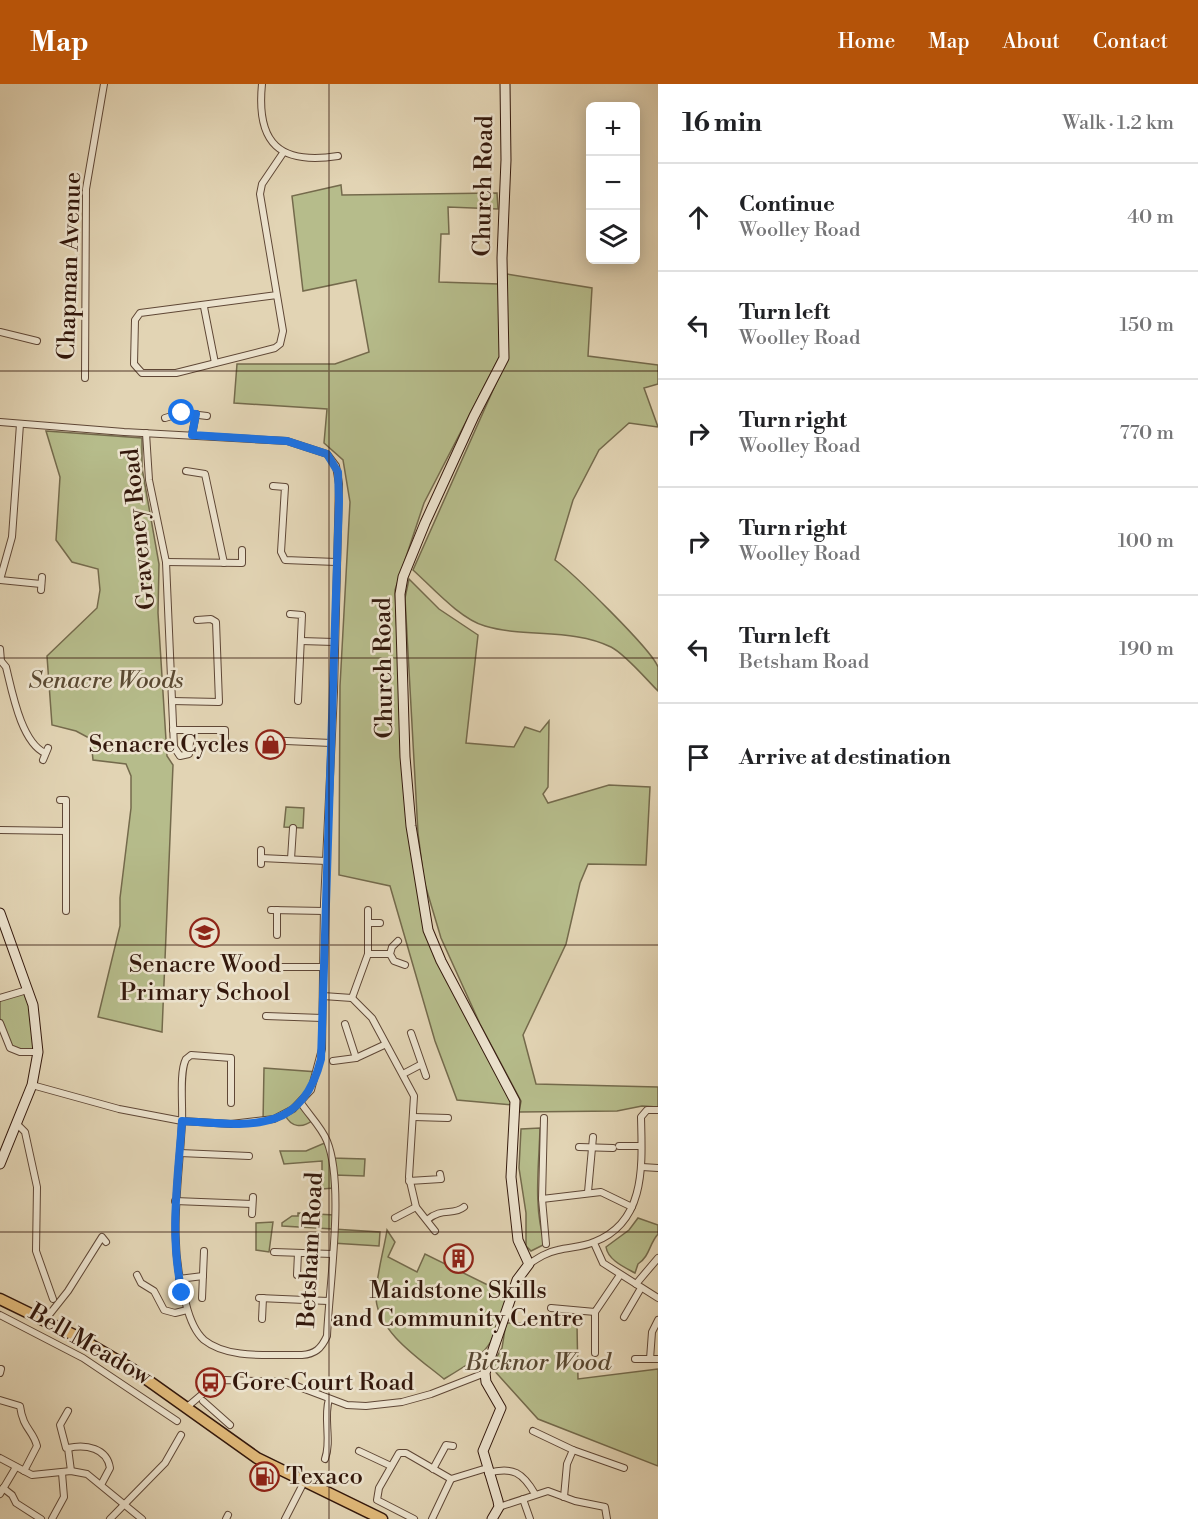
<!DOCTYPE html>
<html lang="en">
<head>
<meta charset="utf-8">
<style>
	body { margin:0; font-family:"Libre Bodoni",serif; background:#f2f2f2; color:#202124 }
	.controls { position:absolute; right:18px; top:18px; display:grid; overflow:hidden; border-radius:9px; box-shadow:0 3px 15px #0003 }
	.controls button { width:54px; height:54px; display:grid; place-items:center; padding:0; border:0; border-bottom:2px solid #e0e0e0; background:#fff; color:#202124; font:30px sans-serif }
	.stop { position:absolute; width:18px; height:18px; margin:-14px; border:4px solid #1a73e8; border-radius:50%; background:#fff }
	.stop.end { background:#1a73e8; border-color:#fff; box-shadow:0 2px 6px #0008 }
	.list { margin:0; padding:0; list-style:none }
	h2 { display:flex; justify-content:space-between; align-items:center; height:78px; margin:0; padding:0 24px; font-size:26px }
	h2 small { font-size:20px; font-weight:400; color:#757577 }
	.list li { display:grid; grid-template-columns:39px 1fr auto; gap:18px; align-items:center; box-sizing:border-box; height:108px; padding:0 24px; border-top:2px solid #e0e0e0 }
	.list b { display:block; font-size:22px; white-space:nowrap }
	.list p { margin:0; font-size:20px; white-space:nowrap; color:#757577 }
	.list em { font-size:20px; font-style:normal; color:#757577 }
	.icon { flex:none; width:33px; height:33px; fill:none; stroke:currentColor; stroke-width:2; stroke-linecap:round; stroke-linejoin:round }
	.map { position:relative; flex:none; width:658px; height:1435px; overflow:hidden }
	header { display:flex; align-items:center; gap:36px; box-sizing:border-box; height:84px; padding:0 30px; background:#b45309; color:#fff }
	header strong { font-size:28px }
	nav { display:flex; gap:33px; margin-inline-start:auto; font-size:21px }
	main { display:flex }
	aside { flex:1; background:#fff }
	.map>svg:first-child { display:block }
	.green { fill:#b6bc8b; stroke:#746a4c; stroke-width:1.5 }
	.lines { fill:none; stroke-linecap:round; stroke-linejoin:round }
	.street-casing { stroke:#5f4736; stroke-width:8 }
	.secondary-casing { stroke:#33180c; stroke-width:11 }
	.primary-casing { stroke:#33180c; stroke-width:13 }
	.street { stroke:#ece3ce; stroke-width:6 }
	.secondary { stroke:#ece3ce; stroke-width:9 }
	.primary { stroke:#e1ba7a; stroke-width:10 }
	.route { stroke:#1a73e8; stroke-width:8 }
	.grid { fill:none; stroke:#33180c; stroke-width:1.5; stroke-opacity:0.55 }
	.labels { text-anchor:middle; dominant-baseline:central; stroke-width:5; stroke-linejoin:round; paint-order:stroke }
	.street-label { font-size:24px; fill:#33180c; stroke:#ece3ce }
	.park-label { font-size:24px; font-style:italic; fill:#5a4932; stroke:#ece3ce }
	.poi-label { font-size:24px; fill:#33180c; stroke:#ece3ce }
</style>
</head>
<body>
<header>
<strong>Map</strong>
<nav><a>Home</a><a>Map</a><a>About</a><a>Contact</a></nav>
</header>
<main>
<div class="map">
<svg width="658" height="1435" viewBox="0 0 658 1435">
	<rect width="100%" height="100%" fill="#e2d4b4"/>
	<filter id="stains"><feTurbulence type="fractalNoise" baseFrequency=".00333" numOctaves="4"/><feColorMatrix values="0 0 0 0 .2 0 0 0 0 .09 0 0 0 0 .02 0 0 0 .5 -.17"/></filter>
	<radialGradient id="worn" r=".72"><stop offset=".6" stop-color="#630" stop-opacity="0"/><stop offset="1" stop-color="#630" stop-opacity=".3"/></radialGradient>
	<g class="green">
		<path d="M341,101L342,111L497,109L498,125L448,123L449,150H441L439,198L499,200L502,268L424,419L395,506L405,711L424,842L513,1021L457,1016L435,957L390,802L339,791L340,602L350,418L343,376L324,359L327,325L234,319L237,280H335L369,268L356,196L303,207L292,112Z"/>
		<path d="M507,190L592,204L588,272L658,281V300L644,304L658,343L629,339L599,366L573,416L555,476C572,488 652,566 658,583C658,590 658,600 658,607C646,595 625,570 611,563C573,544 525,554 485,542C460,535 432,503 413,486L505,279Z"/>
		<path d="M46,347L142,354V384L159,480L158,529L167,672L173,681L162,948L98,933L120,842V814L131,724V692L126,680L93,676L91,655L76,647L52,641L47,572L97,524L100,506L98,485L72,478L56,456L60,393Z"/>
		<path d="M409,495L439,525L478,551L466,659L514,663L525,643L540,648L549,637L548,703L543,710L548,719L609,701L650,703L646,781L588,780L580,799L566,860L523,951L536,1000L658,1003V1023L642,1022L617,1027L519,1028L521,1017L480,940L441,854L424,797L418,749L405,514Z"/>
		<path d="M286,723L304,724L303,744L284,743Z"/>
		<path d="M27,906L38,968L10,964L0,939V914Z"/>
		<path d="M264,984L318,988L301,1019L313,1036C302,1045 291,1043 285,1031L263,1038Z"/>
		<path d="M540,1044C539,1082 533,1124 545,1160L531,1167L526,1162V1129L519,1084L521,1045Z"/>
		<path d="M327,1058L332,1074L365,1075L364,1092L334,1091V1104L322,1105V1077L284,1080L280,1067H306Z"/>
		<path d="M298,1129L334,1131L333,1145L380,1148L379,1162L332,1159L333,1145L282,1142V1139L292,1132H298Z"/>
		<path d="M638,1134L658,1141V1150C649,1160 650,1172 638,1180L635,1189C624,1183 608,1176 606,1163L629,1146Z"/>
		<path d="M273,1138L269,1168L256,1166V1139Z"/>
		<path d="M387,1146L395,1158L388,1173L417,1188L425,1170L508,1211C492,1264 491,1267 444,1295C420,1275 379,1249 376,1215C375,1196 384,1166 387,1146Z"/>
		<path d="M506,1239L577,1241L578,1295L658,1285V1382L538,1335L491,1283L502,1264Z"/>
	</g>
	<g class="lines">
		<defs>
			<g id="street">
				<path d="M262,0C256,60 280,81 338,72"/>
				<path d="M277,211L140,229L135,236L134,280L142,289H176L275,264L280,260L283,247L260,110L262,100L283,69"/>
				<path d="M204,223L215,279"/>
				<path d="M0,248L37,257"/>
				<path d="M85,294L86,105L104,0"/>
				<path d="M165,334L182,329L207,332"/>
				<path d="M0,338L124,348L287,357L327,370L336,382L339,400L334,608L324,819L322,965L311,1006L293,1025L274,1035L231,1040L182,1037L119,1025L32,1001"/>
				<path d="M20,340L12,453L0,496L41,500"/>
				<path d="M146,349L149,396L166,478L174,663L180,672L189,670L191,646"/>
				<path d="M192,351L196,330"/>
				<path d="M186,387L205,390L224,479"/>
				<path d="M273,402L285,403L281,468L285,476L336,478"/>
				<path d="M166,478L242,479V466"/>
				<path d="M41,506L42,493"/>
				<path d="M290,530L302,531L298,617"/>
				<path d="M301,557L334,558"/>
				<path d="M0,565L1,577L6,583C12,607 21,658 45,669"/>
				<path d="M172,617L219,618L216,538L211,535L197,536"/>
				<path d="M173,646H225V666"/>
				<path d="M264,656L331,659"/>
				<path d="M43,676L48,664"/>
				<path d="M60,716H66V827"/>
				<path d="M0,746L66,747"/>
				<path d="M261,766V780"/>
				<path d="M261,774L326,777"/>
				<path d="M291,775L293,744"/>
				<path d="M271,826L324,827"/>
				<path d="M369,839H380"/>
				<path d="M277,851V826"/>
				<path d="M398,857L392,863L390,870L394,877L405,881"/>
				<path d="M368,870H390"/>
				<path d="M272,880L276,883H323"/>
				<path d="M323,912L352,914L372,934L414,1012L409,1093L416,1123L435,1147"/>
				<path d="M0,914L27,906"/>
				<path d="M352,914L368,870V826"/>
				<path d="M266,932L322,934"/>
				<path d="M0,939L10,964L20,968H38"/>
				<path d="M345,940L356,974"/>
				<path d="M411,949L426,992"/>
				<path d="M333,977L356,974L384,961"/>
				<path d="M403,990L420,981"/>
				<path d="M231,1019V974L191,971L186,975C179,988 183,1022 182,1038C179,1101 167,1159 186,1220C189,1232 194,1247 204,1256C229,1276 272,1270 302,1271C315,1270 321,1265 327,1252C329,1202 345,1102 327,1057C322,1044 309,1031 301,1019"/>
				<path d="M414,1033L448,1034"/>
				<path d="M544,1034L542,1115L546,1160"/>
				<path d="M16,1039L25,1048L37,1103L36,1167L53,1215"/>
				<path d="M619,1062H641"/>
				<path d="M579,1063L613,1064"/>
				<path d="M180,1069L249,1072"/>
				<path d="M642,1083L658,1084"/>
				<path d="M409,1097L441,1095L440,1090"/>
				<path d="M588,1108L593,1053"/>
				<path d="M542,1115L601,1108L632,1123"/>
				<path d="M175,1117L252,1120"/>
				<path d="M252,1130L253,1113"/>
				<path d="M395,1134L416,1123"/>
				<path d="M427,1136C442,1123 453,1132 464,1123"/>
				<path d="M594,1159L603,1179L658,1214"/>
				<path d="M274,1168L332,1170"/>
				<path d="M529,1180C538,1174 547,1168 558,1166C570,1163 583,1163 594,1158C647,1138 642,1079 641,1033L647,1026H658"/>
				<path d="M137,1191L141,1199L154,1207L164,1226L175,1229L187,1226"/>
				<path d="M297,1191L298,1169"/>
				<path d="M179,1195L203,1192"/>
				<path d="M636,1200L658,1174"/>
				<path d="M202,1214L204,1167"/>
				<path d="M259,1214L328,1217"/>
				<path d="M551,1224L595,1228L620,1191"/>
				<path d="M0,1231L83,1274L177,1337"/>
				<path d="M624,1233L641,1204"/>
				<path d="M262,1235L263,1214"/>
				<path d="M45,1236L68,1207L102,1153L106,1158"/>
				<path d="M595,1269V1228"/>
				<path d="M635,1275H658"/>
				<path d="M650,1275L652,1248L658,1236"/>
				<path d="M0,1289L1,1285"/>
				<path d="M0,1316L20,1322C23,1345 33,1346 37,1362L24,1387"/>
				<path d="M203,1317L230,1341"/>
				<path d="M187,1323L206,1307L224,1296L286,1298L347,1321L366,1322L402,1318L431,1310L485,1289"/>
				<path d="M68,1327L60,1341L66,1364H68L71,1387"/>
				<path d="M533,1347L573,1366"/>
				<path d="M68,1364C86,1360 107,1364 110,1384L102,1399"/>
				<path d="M359,1367L391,1382"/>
				<path d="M0,1374L32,1391L71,1387L87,1390L142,1435"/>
				<path d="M325,1375C332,1356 323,1335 329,1315"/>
				<path d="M433,1385L446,1361L453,1362"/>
				<path d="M488,1389C513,1382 523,1389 535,1410"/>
				<path d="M3,1404L12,1411L16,1419L41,1435"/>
				<path d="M0,1410L16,1383"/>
				<path d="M564,1413L567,1380L573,1366L624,1384"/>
				<path d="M523,1415L530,1435"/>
				<path d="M499,1423L548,1407L575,1417L605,1423L607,1435"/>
				<path d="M52,1435L64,1413L62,1389"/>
				<path d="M110,1435L165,1379L181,1351"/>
				<path d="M226,1435L228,1431"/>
				<path d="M285,1435L304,1398"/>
				<path d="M414,1435L377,1416L379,1404L399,1369H406L451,1395L487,1384"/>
				<path d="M432,1435L451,1395"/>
			</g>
			<g id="secondary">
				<path d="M0,829L33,921L38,968L32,1001L0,1080"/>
				<path d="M492,1435L499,1423L498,1417L483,1367L501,1324L486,1298L485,1289L517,1196L529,1180L518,1156L511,1093L515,1017L441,877L428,846L411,742L405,673L400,510L403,493L425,439L474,332L504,274L502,174L506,76L505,0"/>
			</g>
			<path id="primary" d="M0,1215L76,1252L132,1285L257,1374L382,1435"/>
		</defs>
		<use href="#street" class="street-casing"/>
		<use href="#secondary" class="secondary-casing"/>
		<use href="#primary" class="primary-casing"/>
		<use href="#street" class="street"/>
		<use href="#secondary" class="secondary"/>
		<use href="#primary" class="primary"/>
	</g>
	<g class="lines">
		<path class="route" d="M182,1209C169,1151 178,1095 182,1037C247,1041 302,1052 321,975L339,417L338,388L327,370L287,357L192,351L196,330L182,329"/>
	</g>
	<path class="grid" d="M329,0V1435M0,287H658M0,574H658M0,861H658M0,1148H658"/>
	<defs>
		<symbol id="shop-ring" viewBox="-11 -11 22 22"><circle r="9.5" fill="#ece3ce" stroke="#8f2418" stroke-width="1.5"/><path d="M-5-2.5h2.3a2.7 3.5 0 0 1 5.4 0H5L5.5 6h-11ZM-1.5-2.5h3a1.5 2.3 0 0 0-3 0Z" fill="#8f2418"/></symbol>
		<symbol id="school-ring" viewBox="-11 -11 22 22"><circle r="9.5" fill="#ece3ce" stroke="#8f2418" stroke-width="1.5"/><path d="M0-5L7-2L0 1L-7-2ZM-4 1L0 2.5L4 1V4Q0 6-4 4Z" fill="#8f2418"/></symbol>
		<symbol id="building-ring" viewBox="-11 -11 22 22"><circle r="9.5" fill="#ece3ce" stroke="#8f2418" stroke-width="1.5"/><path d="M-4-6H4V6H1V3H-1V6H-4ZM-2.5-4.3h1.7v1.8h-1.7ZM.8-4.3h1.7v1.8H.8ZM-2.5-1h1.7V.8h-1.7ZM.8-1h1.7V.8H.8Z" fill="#8f2418"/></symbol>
		<symbol id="bus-ring" viewBox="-11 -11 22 22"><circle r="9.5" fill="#ece3ce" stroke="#8f2418" stroke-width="1.5"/><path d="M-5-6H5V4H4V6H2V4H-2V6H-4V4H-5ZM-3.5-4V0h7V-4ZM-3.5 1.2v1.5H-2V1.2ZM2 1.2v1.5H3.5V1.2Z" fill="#8f2418"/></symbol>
		<symbol id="fuel-ring" viewBox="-11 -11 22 22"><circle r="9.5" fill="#ece3ce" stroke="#8f2418" stroke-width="1.5"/><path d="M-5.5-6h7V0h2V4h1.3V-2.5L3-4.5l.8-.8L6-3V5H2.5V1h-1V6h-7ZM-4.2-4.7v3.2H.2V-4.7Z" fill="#8f2418"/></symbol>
	</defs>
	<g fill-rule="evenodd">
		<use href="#shop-ring" x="254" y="644" width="33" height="33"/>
		<use href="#school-ring" x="188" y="832" width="33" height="33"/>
		<use href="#building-ring" x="442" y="1158" width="33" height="33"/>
		<use href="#bus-ring" x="194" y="1282" width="33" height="33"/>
		<use href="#fuel-ring" x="248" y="1376" width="33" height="33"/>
	</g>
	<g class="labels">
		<g class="street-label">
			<text transform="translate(484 102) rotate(-89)">Church Road</text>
			<text transform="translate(70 182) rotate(-88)">Chapman Avenue</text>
			<text transform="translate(139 445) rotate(-96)">Graveney Road</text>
			<text transform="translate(384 584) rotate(-91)">Church Road</text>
			<text transform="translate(311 1166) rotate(-87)">Betsham Road</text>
			<text transform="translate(90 1261) rotate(30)">Bell Meadow</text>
		</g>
		<g class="park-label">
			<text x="106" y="597">Senacre Woods</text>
			<text x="538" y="1279">Bicknor Wood</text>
		</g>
		<g class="poi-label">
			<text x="249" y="661" text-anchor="end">Senacre Cycles</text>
			<text x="205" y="881">Senacre Wood<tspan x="205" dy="28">Primary School</tspan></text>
			<text x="458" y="1207">Maidstone Skills<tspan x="458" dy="28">and Community Centre</tspan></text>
			<text x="232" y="1299" text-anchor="start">Gore Court Road</text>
			<text x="286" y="1393" text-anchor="start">Texaco</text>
		</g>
	</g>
	<rect width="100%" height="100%" filter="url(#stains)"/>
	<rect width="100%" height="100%" fill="url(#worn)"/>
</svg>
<div class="controls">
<button>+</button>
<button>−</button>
<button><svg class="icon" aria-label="layers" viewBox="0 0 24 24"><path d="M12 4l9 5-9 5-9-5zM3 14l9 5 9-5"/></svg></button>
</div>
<div class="stop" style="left:182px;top:329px"></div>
<div class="stop end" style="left:182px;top:1209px"></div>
</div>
<aside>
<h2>16 min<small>Walk · 1.2 km</small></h2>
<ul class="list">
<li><svg class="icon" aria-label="ahead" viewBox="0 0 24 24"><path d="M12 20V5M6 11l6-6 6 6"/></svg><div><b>Continue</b><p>Woolley Road</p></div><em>40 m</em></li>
<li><svg class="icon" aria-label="left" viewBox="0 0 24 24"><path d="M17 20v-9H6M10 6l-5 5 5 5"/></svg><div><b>Turn left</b><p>Woolley Road</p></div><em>150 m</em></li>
<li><svg class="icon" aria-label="right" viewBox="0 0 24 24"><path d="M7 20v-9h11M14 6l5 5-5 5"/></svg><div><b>Turn right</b><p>Woolley Road</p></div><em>770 m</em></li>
<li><svg class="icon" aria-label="right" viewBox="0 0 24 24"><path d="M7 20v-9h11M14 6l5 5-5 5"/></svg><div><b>Turn right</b><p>Woolley Road</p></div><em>100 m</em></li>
<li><svg class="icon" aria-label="left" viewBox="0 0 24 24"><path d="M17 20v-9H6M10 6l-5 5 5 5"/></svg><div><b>Turn left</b><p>Betsham Road</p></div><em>190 m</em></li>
<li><svg class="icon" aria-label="arrive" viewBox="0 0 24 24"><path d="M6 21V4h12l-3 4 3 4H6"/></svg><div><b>Arrive at destination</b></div></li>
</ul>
</aside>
</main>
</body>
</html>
